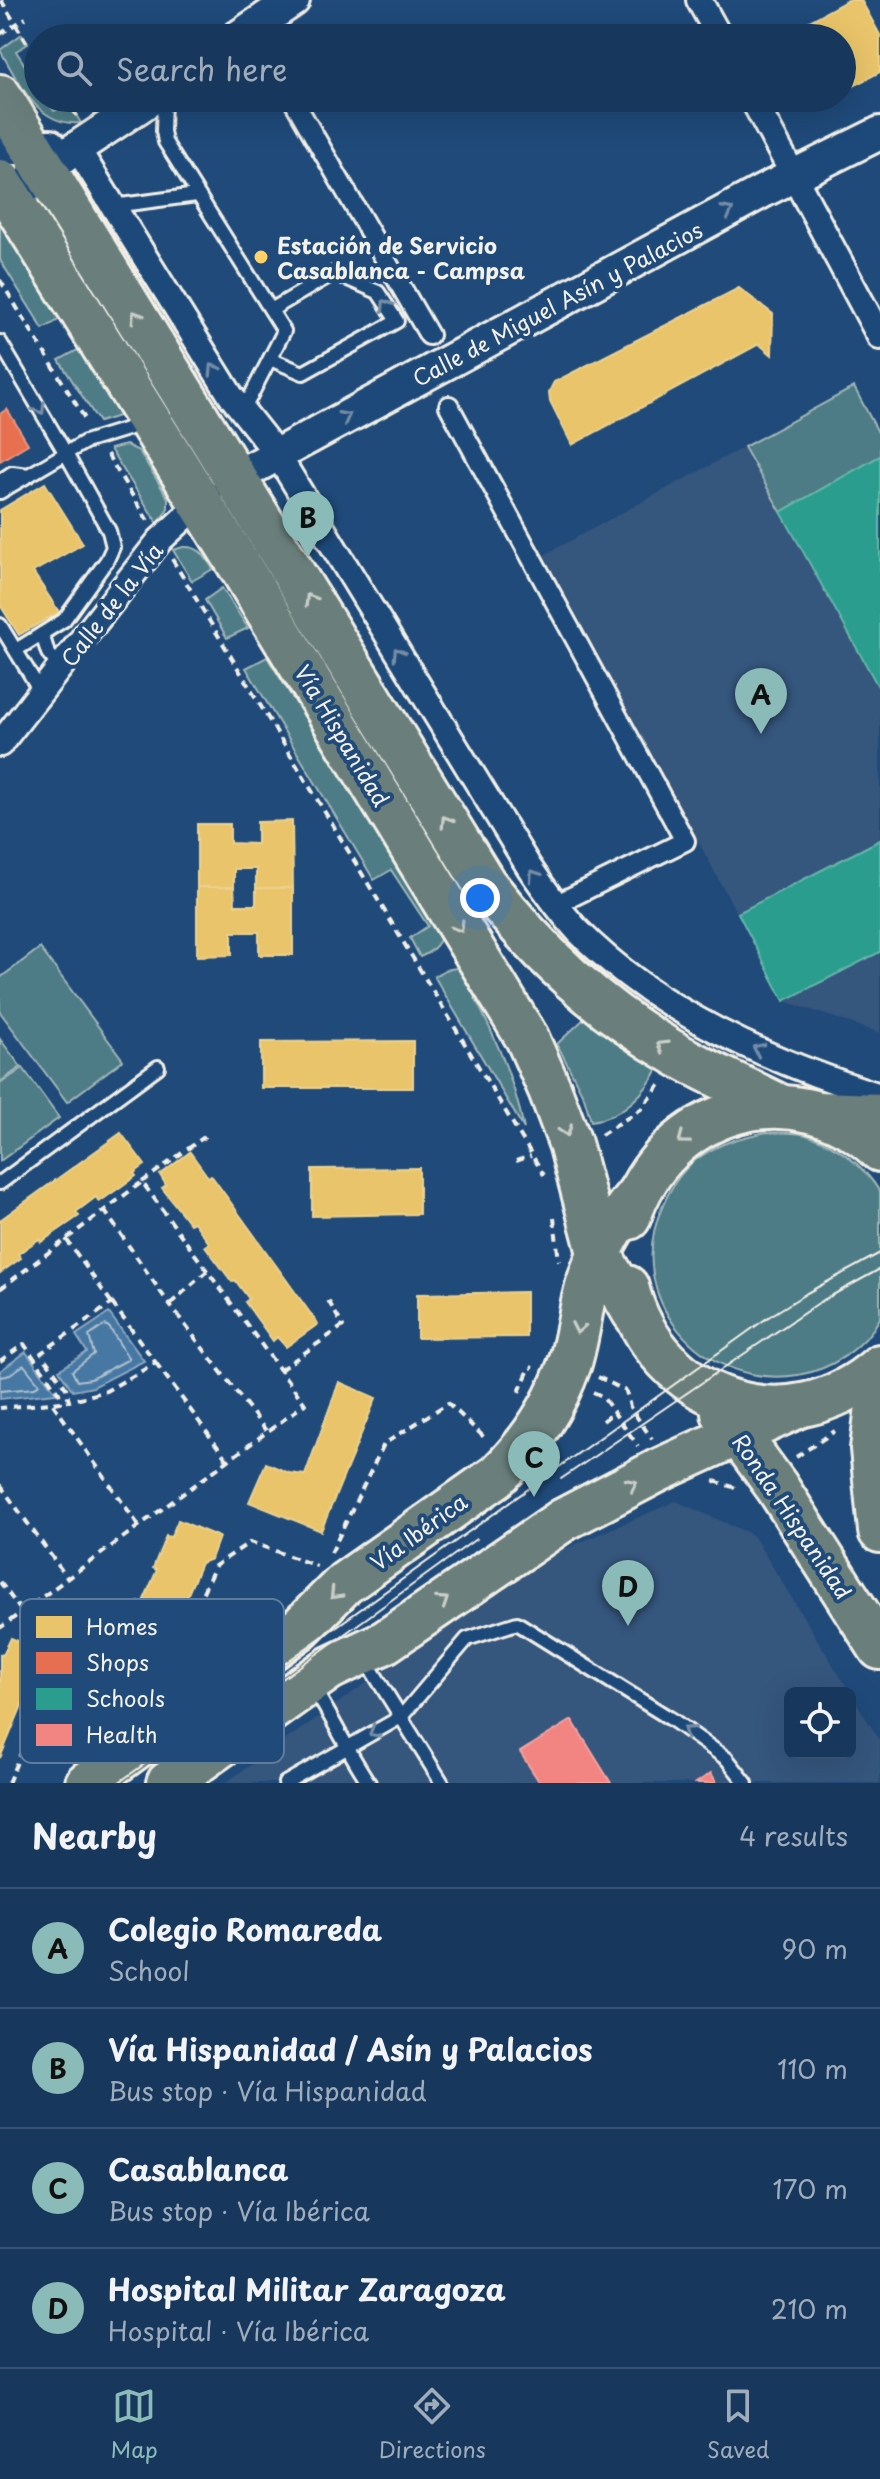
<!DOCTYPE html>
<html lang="en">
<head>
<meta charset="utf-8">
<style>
	body { margin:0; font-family:"Playpen Sans",sans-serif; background:#244365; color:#f1f3f6 }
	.controls { position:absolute; right:24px; bottom:24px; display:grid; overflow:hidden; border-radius:12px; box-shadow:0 8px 32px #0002 }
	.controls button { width:72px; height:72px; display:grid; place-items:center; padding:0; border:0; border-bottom:2px solid #365272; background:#17385c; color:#f1f3f6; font:40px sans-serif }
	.you { position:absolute; left:480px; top:898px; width:28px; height:28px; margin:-20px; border:6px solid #fff; border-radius:50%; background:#1a73e8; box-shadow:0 0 0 12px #1a73e833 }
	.badge { display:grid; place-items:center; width:52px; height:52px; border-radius:50%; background:#8bbbb9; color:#111; font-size:26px; font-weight:700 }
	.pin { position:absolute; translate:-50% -66px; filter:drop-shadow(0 2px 4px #0008) }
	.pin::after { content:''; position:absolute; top:42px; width:28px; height:24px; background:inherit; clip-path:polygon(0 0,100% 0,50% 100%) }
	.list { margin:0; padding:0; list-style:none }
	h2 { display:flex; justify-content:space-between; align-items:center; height:104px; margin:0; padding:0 32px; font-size:34px }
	h2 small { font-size:26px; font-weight:400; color:#9eacbb }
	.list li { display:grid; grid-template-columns:52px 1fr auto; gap:24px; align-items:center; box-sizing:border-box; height:120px; padding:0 32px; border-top:2px solid #365272 }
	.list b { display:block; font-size:30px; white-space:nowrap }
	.list p { margin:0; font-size:26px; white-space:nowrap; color:#9eacbb }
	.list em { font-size:26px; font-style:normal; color:#9eacbb }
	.icon { flex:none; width:44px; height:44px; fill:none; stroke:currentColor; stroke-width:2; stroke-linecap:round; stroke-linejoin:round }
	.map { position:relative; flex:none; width:880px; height:1783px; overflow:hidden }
	.search { position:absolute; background:#17385c; box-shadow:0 8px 32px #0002; left:24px; right:24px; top:24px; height:88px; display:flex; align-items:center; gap:20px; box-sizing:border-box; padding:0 28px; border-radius:44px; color:#9eacbb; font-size:30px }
	.sheet { height:584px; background:#17385c }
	nav { display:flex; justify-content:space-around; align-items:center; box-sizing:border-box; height:112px; border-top:2px solid #365272; background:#17385c; font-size:22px; color:#9eacbb }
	nav a { display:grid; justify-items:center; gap:4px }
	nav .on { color:#8bbbb9 }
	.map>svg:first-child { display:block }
	.built { fill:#34567d; fill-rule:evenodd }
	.green { fill:#4e7c86; stroke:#a1b6b7; stroke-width:2 }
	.water { fill:#4778a4; stroke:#8ca8bf; stroke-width:2 }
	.homes { fill:#e9c46a; stroke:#ecd290; stroke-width:2 }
	.shops { fill:#e76f51; stroke:#eb967e; stroke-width:2 }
	.schools { fill:#2a9d8f; stroke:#67b6aa; stroke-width:2 }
	.health { fill:#f28482; stroke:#f3a5a1; stroke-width:2 }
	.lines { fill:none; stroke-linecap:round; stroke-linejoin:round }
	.shore { stroke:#afc1cd; stroke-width:2 }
	.service-casing { stroke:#f4f1e8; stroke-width:18 }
	.pedestrian-casing { stroke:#f4f1e8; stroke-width:24 }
	.minor-casing { stroke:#f4f1e8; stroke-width:30 }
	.tertiary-casing { stroke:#f4f1e8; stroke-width:38 }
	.primary-casing { stroke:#f4f1e8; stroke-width:46 }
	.trunk-casing { stroke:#f4f1e8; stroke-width:48 }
	.path { stroke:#f4f1e8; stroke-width:4; stroke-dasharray:8 6; stroke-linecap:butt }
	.service { stroke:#1f4a7a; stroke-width:12 }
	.pedestrian { stroke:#1f4a7a; stroke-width:18 }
	.minor { stroke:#1f4a7a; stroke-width:24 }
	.tertiary { stroke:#1f4a7a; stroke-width:32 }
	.primary { stroke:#6b7f7c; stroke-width:40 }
	.trunk { stroke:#6b7f7c; stroke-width:42 }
	.tram { stroke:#f4f1e8; stroke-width:2 }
	.oneway { stroke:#748da6 }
	.oneway2 { stroke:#cbcfc8 }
	.poi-dot { fill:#ffd166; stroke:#1f4a7a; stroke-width:3 }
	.labels { text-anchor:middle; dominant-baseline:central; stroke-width:8; stroke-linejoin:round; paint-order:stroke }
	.poi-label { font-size:22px; font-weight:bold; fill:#f4f1e8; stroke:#1f4a7a; text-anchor:start }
	.street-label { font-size:22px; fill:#f4f1e8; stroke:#1f4a7a }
	.key { fill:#1f4a7a; stroke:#5f7c9b; stroke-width:2 }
	.key-label { font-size:22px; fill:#f4f1e8 }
</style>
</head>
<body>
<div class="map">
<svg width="880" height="1783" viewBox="0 0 880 1783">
	<rect width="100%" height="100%" fill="#1f4a7a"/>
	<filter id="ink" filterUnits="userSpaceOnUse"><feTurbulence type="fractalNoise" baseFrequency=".0125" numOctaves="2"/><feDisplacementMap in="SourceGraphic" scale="16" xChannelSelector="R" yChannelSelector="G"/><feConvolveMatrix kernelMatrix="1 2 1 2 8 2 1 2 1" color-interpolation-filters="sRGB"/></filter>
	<g filter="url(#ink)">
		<g class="built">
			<path d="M854,387L880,436V1033L784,1001L544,555Z"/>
			<path d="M676,1501L753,1535L880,1741V1783H225L541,1559ZM790,1693H850V1753H790Z"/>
		</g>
		<g class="green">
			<path d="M22,34L28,44L16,51L38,86V98H45L54,111L69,104L81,123C37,127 18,81 0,50Z"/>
			<path d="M0,217L64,317L43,329L0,260Z"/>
			<path d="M83,347L125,414L99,422L59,360Z"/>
			<path d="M854,387L880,436V456L781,512L744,447Z"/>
			<path d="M126,445L139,451L168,498V508L158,524L110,449Z"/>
			<path d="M183,547C200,546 204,555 213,569L192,581L173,550Z"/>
			<path d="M222,588L248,628L227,638L205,600Z"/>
			<path d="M267,657L437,930L440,940C435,949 429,953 420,957L410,938L428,926L391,870L374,880L246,668Z"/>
			<path d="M40,948L123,1060L67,1102L0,1012V978Z"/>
			<path d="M456,968L462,971C488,1023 513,1072 524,1129L434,976L445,970Z"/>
			<path d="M586,1017L660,1065C646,1093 623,1117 591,1121L584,1097L557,1044Z"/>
			<path d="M0,1039L21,1067L0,1082Z"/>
			<path d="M23,1068L59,1118L0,1161V1084Z"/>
			<path d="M767,1132C780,1133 794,1132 806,1135C837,1144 864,1166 880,1192V1318C864,1348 831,1370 798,1375C701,1390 621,1297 663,1205C671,1187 683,1168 700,1157C721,1142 742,1137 767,1132Z"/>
		</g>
		<g class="water">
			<path d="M109,1313L144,1361L93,1387L73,1391L59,1370L87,1352L76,1335Z"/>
			<path d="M26,1352L56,1393L0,1399V1371Z"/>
		</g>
		<g class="homes">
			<path d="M848,0H861L880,35V72L842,92V38H798L793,30Z"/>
			<path d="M739,288L773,314L772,355L759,344L572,445L550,401L549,392L554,382Z"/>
			<path d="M45,483L83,544L33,572L59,612L19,635L0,605V510Z"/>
			<path d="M292,821L293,888H256V869H234V887H197V824H230V843L257,844V822Z"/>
			<path d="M197,887H234L235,905H256V888H293V955H259V932H232V955L197,956Z"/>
			<path d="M413,1041V1088H261V1042Z"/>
			<path d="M121,1133L145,1165L134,1173L136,1176L99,1202L96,1197L76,1212L79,1216L41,1242L39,1239L18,1254L21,1258L0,1273V1220Z"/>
			<path d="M190,1152L208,1177L211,1175L318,1324L286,1347L277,1337L273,1341L245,1302L249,1299L235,1280L232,1282L205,1246L209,1243L194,1222L190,1224L162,1188L166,1185L160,1175Z"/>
			<path d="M419,1168V1214L312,1216V1169Z"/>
			<path d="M526,1292V1337L417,1338V1294Z"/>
			<path d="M339,1382L376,1398L321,1531L249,1502L266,1463L289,1473L305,1475Z"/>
			<path d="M178,1520L219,1537L211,1559L201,1563L155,1673L81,1642L97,1602L115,1610L117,1605L133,1613L138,1602H143L157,1570L153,1568L166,1536L171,1537Z"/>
			<path d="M11,1638L50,1655L42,1674L32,1681L0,1758V1654L3,1655Z"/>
		</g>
		<path class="shops" d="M7,409L28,444L0,461V414Z"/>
		<g class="schools">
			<path d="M880,456V690L781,512Z"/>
			<path d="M880,840V952L784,1001L738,913Z"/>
		</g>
		<g class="health">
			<path d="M572,1720L611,1783H540L520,1752Z"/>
			<path d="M711,1773L717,1783H696Z"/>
		</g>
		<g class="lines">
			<g class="shore">
				<path d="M105,1325L109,1327L129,1359L91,1379L77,1381L72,1371L94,1354L89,1336Z"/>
				<path d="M0,1377L7,1376L24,1365L39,1384L35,1388L0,1391"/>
			</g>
			<defs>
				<g id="service">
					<path d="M164,98L163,131L165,142L284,331L242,413"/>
					<path d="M113,206L197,195"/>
					<path d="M0,342L65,452L109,531L113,547L107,560L64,620L16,650"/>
					<path d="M270,359L303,373L397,321L378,292L334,273L271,310"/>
					<path d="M0,481L12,473L29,475"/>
					<path d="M0,492L85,442L143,424"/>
					<path d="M0,625L41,692"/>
					<path d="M42,634L48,653L60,667"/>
					<path d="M0,1183L158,1067"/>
					<path d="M312,1686C333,1718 348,1752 369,1783"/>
					<path d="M285,1783L401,1717L365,1659"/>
					<path d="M442,1783L401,1717L467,1639L517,1623L674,1721L727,1759L746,1783"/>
				</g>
				<g id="pedestrian">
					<path d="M292,98L429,335"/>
					<path d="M449,406L685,841L555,905"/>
				</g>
				<g id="minor">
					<path d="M699,0L720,38"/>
					<path d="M752,98L880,337"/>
					<path d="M77,148L231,396L277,454L529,867C544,889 559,910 577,930C657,1012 772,1062 880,1096"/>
					<path d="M0,744L160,540L209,495"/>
				</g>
				<g id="tertiary">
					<path d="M237,38L293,0"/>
					<path d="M0,149L50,146"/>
					<path d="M18,211L24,187L33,177L152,98"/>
					<path d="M236,477L765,190L880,133"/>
				</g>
				<path id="primary" d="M815,1112L880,1114"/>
				<g id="trunk">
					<path d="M0,96L484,883C539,954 598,1009 676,1054C710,1074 747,1089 782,1107"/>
					<path d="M0,181L230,550L527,1038L550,1090L570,1143L599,1253L634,1313"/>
					<path d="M629,1218C664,1108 795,1069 880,1150"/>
					<path d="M627,1287C657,1404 789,1447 880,1366"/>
					<path d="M880,1380L872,1449L880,1531"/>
					<path d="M723,1413L777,1487L880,1648"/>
					<path d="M87,1783L300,1628L345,1583L497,1476C530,1444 555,1406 570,1363C576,1343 579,1323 583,1302C592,1261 611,1226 638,1194"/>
					<path d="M168,1783L330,1668L385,1642L563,1520L657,1471L799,1406"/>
				</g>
			</defs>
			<use href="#service" class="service-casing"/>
			<use href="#pedestrian" class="pedestrian-casing"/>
			<use href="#minor" class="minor-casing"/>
			<use href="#tertiary" class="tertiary-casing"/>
			<use href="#primary" class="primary-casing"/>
			<use href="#trunk" class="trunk-casing"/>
			<g class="path">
				<path d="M1,0L38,61"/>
				<path d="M0,34L26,18"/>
				<path d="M66,98L77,116"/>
				<path d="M0,280L87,422"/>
				<path d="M107,454L148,521"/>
				<path d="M172,559L544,1175"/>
				<path d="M601,1135L641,1109L663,1081"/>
				<path d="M516,1161L531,1156"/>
				<path d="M142,1182L207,1135"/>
				<path d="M104,1210L169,1304L267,1432"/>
				<path d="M554,1218L559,1261"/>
				<path d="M66,1239L111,1302"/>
				<path d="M0,1289L142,1182L305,1404L0,1628"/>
				<path d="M112,1303L156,1363L106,1391L69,1401L66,1388L41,1353Z"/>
				<path d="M170,1304L207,1271"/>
				<path d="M0,1361L24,1344L59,1393L61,1402L0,1408"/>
				<path d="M156,1363L228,1461"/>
				<path d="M280,1370L343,1326L326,1297"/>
				<path d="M598,1377L626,1391L630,1407L652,1439"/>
				<path d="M519,1392L530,1367L533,1368"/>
				<path d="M593,1392L602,1396L638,1446"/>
				<path d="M53,1404L139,1526"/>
				<path d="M603,1421L614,1412"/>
				<path d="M796,1457L835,1431"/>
				<path d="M714,1481L736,1488"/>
				<path d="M0,1485L68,1579"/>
				<path d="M331,1553L384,1444L448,1403L487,1440"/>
				<path d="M0,1582L22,1612L64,1649"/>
				<path d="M8,1783L65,1650L159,1687L215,1566L250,1542L317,1566"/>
			</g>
			<use href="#service" class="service"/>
			<use href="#pedestrian" class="pedestrian"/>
			<use href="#minor" class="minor"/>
			<use href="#tertiary" class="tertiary"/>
			<use href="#primary" class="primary"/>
			<use href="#trunk" class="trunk"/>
			<g class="tram">
				<path d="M561,1479L820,1302L880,1269"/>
				<path d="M213,1729L476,1539"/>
				<path d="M118,1783L767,1318L807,1293L880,1253"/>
			</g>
		</g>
		<defs><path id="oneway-chevron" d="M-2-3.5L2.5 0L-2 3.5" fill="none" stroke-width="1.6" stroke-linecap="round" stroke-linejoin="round" transform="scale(2)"/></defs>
		<g class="oneway">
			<use href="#oneway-chevron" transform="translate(728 211) rotate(-28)"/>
			<use href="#oneway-chevron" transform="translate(386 305) rotate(-123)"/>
			<use href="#oneway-chevron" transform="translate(214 369) rotate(-122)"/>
			<use href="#oneway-chevron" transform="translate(40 409) rotate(59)"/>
			<use href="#oneway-chevron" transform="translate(345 417) rotate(-28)"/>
			<use href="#oneway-chevron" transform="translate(398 653) rotate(-122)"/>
			<use href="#oneway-chevron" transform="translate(534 875) rotate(-124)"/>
			<use href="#oneway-chevron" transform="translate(758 1049) rotate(-154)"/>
			<use href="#oneway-chevron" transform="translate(688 1731) rotate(-144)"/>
			<use href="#oneway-chevron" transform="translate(374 1732) rotate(150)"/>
		</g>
		<g class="oneway2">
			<use href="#oneway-chevron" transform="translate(136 316) rotate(-122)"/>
			<use href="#oneway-chevron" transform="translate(310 599) rotate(-122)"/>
			<use href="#oneway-chevron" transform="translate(446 821) rotate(-122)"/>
			<use href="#oneway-chevron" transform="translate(459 927) rotate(59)"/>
			<use href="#oneway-chevron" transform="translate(662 1046) rotate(-148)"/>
			<use href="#oneway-chevron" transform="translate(566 1131) rotate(71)"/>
			<use href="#oneway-chevron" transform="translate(683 1139) rotate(143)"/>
			<use href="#oneway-chevron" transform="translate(578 1328) rotate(101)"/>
			<use href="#oneway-chevron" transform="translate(632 1484) rotate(-27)"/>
			<use href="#oneway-chevron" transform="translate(335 1594) rotate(134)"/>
			<use href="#oneway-chevron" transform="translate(443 1601) rotate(-34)"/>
		</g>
	</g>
	<circle class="poi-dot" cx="261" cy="257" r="8"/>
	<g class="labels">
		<g class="poi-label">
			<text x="277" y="244">Estación de Servicio<tspan x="277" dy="25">Casablanca - Campsa</tspan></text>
		</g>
		<g class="street-label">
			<text transform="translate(557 303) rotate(-28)">Calle de Miguel Asín y Palacios</text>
			<text transform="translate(111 604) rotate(-52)">Calle de la Vía</text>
			<text transform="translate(343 735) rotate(59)">Vía Hispanidad</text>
			<text transform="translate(793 1516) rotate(56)">Ronda Hispanidad</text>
			<text transform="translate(418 1531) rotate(-36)">Vía Ibérica</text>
		</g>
	</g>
	<rect x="20" y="1599" width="264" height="164" rx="12" class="key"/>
	<rect x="36" y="1616" width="36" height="22" fill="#e9c46a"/>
	<rect x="36" y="1652" width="36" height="22" fill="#e76f51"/>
	<rect x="36" y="1688" width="36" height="22" fill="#2a9d8f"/>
	<rect x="36" y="1724" width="36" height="22" fill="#f28482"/>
	<g class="key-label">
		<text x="86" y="1635">Homes</text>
		<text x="86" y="1671">Shops</text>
		<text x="86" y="1707">Schools</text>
		<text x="86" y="1743">Health</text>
	</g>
</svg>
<div class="controls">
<button><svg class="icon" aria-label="locate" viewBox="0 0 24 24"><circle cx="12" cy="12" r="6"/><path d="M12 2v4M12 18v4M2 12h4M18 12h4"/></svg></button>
</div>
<div class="you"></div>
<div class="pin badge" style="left:761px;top:734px">A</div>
<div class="pin badge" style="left:308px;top:557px">B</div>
<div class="pin badge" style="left:534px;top:1497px">C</div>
<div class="pin badge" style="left:628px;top:1626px">D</div>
<div class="search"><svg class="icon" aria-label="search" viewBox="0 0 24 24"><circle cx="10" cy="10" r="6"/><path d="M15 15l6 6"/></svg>Search here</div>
</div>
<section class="sheet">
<h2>Nearby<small>4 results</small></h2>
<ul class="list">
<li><span class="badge">A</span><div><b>Colegio Romareda</b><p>School</p></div><em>90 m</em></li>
<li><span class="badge">B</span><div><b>Vía Hispanidad / Asín y Palacios</b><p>Bus stop · Vía Hispanidad</p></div><em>110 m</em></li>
<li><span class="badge">C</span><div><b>Casablanca</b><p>Bus stop · Vía Ibérica</p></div><em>170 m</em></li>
<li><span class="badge">D</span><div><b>Hospital Militar Zaragoza</b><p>Hospital · Vía Ibérica</p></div><em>210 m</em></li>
</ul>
</section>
<nav>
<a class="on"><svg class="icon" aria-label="map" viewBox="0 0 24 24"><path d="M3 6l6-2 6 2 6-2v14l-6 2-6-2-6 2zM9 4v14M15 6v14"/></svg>Map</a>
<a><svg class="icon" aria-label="directions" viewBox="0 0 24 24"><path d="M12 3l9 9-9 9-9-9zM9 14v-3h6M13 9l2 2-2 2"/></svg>Directions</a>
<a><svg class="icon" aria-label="saved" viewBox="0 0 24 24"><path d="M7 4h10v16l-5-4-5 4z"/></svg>Saved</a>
</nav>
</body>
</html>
